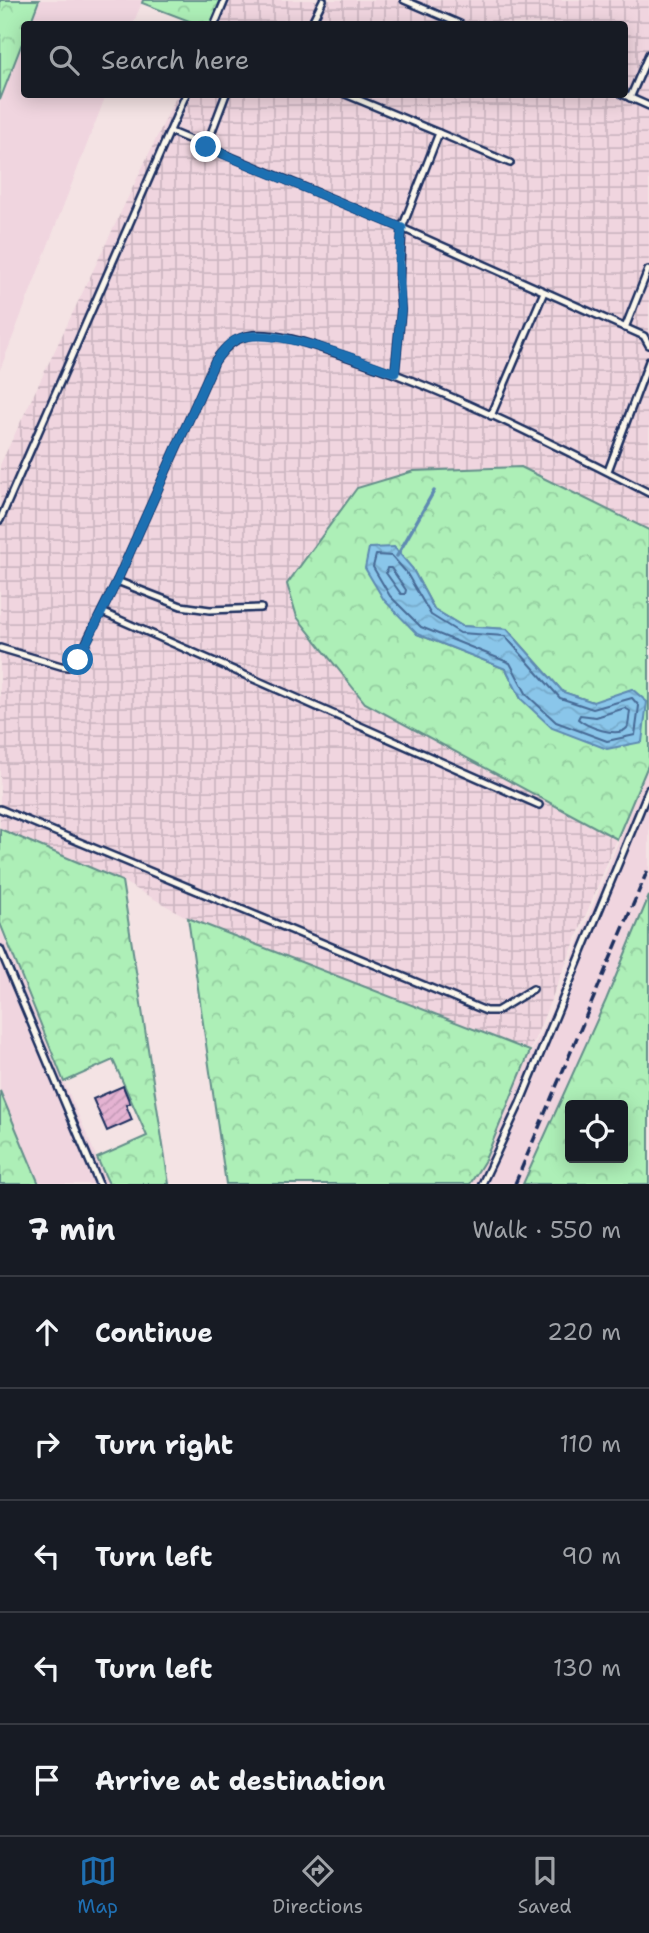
<!DOCTYPE html>
<html lang="en">
<head>
<meta charset="utf-8">
<style>
	body { margin:0; font-family:"Shantell Sans",sans-serif; background:#20242c; color:#f1f3f6 }
	.controls { position:absolute; right:21px; bottom:21px; display:grid; overflow:hidden; border-radius:7px; box-shadow:0 4px 18px #0003 }
	.controls button { width:63px; height:63px; display:grid; place-items:center; padding:0; border:0; border-bottom:2px solid #363941; background:#171b24; color:#f1f3f6; font:35px sans-serif }
	.stop { position:absolute; width:21px; height:21px; margin:-16px; border:5px solid #1f6fb2; border-radius:50%; background:#fff }
	.stop.end { background:#1f6fb2; border-color:#fff; box-shadow:0 2px 7px #0008 }
	.list { margin:0; padding:0; list-style:none }
	h2 { display:flex; justify-content:space-between; align-items:center; height:91px; margin:0; padding:0 28px; font-size:30px }
	h2 small { font-size:23px; font-weight:400; color:#9ea1a6 }
	.list li { display:grid; grid-template-columns:46px 1fr auto; gap:21px; align-items:center; box-sizing:border-box; height:112px; padding:0 28px; border-top:2px solid #363941 }
	.list b { display:block; font-size:26px; white-space:nowrap }
	.list em { font-size:23px; font-style:normal; color:#9ea1a6 }
	.icon { flex:none; width:38px; height:38px; fill:none; stroke:currentColor; stroke-width:2; stroke-linecap:round; stroke-linejoin:round }
	.map { position:relative; flex:none; width:649px; height:1184px; overflow:hidden }
	.search { position:absolute; background:#171b24; box-shadow:0 4px 18px #0003; left:21px; right:21px; top:21px; height:77px; display:flex; align-items:center; gap:18px; box-sizing:border-box; padding:0 24px; border-radius:7px; color:#9ea1a6; font-size:26px }
	.sheet { height:651px; background:#171b24 }
	nav { display:flex; justify-content:space-around; align-items:center; box-sizing:border-box; height:98px; border-top:2px solid #363941; background:#171b24; font-size:19px; color:#9ea1a6 }
	nav a { display:grid; justify-items:center; gap:4px }
	nav .on { color:#1f6fb2 }
	.map>svg:first-child { display:block }
	.built { fill:#f0d5df }
	.industrial { fill:url(#industrial-grid) }
	.forest { fill:url(#forest-crowns); stroke:#648f8a; stroke-width:2; fill-rule:evenodd }
	.water { fill:url(#water-waves); stroke:#5e8ab2; stroke-width:2 }
	.lines { fill:none; stroke-linecap:round; stroke-linejoin:round }
	.shore { stroke:#476b96; stroke-width:2 }
	.stream { stroke:#5e8ab2; stroke-width:3.5 }
	.building { fill:url(#building-hatch); stroke:#1b2f5e; stroke-width:2 }
	.lane-casing { stroke:#1b2f5e; stroke-width:10 }
	.lane { stroke:#fbf7ec; stroke-width:5 }
	.rail { stroke:#1b2f5e; stroke-width:3.5; stroke-dasharray:10 5; stroke-linecap:butt }
	.route { stroke:#1f6fb2; stroke-width:9 }
</style>
</head>
<body>
<div class="map">
<svg width="649" height="1184" viewBox="0 0 649 1184">
	<defs>
		<pattern id="industrial-grid" width="8" height="8" patternUnits="userSpaceOnUse" patternTransform="scale(1.75)"><rect width="8" height="8" fill="#f0d5df"/><path d="M0 4h8M4 0v8" fill="none" stroke="#cdb7c2"/></pattern>
		<pattern id="forest-crowns" width="20" height="18" patternUnits="userSpaceOnUse" patternTransform="scale(1.75)"><rect width="20" height="18" fill="#adefb7"/><path d="M2 6a3 3 0 1 1 6 0M12 15a3 3 0 1 1 6 0" fill="none" stroke="#94cda0"/></pattern>
		<pattern id="water-waves" width="16" height="10" patternUnits="userSpaceOnUse" patternTransform="scale(1.75)"><rect width="16" height="10" fill="#8ac6ea"/><path d="M0 5q4-4 8 0t8 0" fill="none" stroke="#76aacb"/></pattern>
		<pattern id="building-hatch" width="6" height="6" patternUnits="userSpaceOnUse" patternTransform="scale(1.75)"><rect width="6" height="6" fill="#e5b3d2"/><path d="M-1 1l2-2M0 6l6-6M5 7l2-2" fill="none" stroke="#c49ab7"/></pattern>
	</defs>
	<rect width="100%" height="100%" fill="#f4e3e4"/>
	<filter id="ink" filterUnits="userSpaceOnUse"><feTurbulence type="fractalNoise" baseFrequency=".0143" numOctaves="2"/><feDisplacementMap in="SourceGraphic" scale="14" xChannelSelector="R" yChannelSelector="G"/><feConvolveMatrix kernelMatrix="1 2 1 2 8 2 1 2 1" color-interpolation-filters="sRGB"/></filter>
	<g filter="url(#ink)">
		<g class="built">
			<path d="M39,0H143L133,24H30Z"/>
			<path d="M24,38V94L106,95L0,370V100Z"/>
			<path d="M649,763V896L528,1184H466L552,1010Z"/>
			<path d="M0,928L64,1082L108,1184H39L0,1091Z"/>
		</g>
		<path class="industrial" d="M222,0H649V530L521,467L365,703L617,839L530,1051L188,918L122,881L0,829V465L177,95L624,94V24H210Z"/>
		<g class="forest">
			<path d="M0,0H39L30,24H24V38L0,100Z"/>
			<path d="M143,0H222L210,24H197L142,3Z"/>
			<path d="M521,467L649,530V763L617,839L365,703L297,617L287,584L357,488L414,471ZM412,568L434,609L462,626L507,629L563,692L593,702L521,699L506,669L417,634Z"/>
			<path d="M0,829L122,881L169,1184H109L97,1158L147,1136L113,1060L64,1082L0,923Z"/>
			<path d="M649,896V1184H523L606,1000ZM570,1105H623V1158H570Z"/>
			<path d="M188,918L530,1051L485,1160L470,1184H226Z"/>
			<path d="M0,1091L39,1184H0Z"/>
		</g>
		<path class="water" d="M394,547L412,568L434,609L462,626L507,629L563,692L593,702L632,689L647,702L642,742L607,749L552,728L521,699L506,669L417,634L384,600L365,568L369,548Z"/>
		<g class="lines">
			<g class="shore">
				<path d="M376,555L392,556L406,572L431,615L460,633L505,636L560,698L593,709L632,698L639,706L635,735L607,741L556,722L527,695L510,663L421,627L390,596L373,567Z"/>
				<path d="M387,568H391L406,590L405,594H401L386,573Z"/>
				<path d="M625,708L630,711C629,715 629,726 627,728C617,739 586,726 578,719L580,715L596,717Z"/>
			</g>
			<path class="stream" d="M397,556L434,491"/>
		</g>
		<path class="building" d="M123,1086L130,1103L126,1105L132,1120L107,1131L93,1099Z"/>
		<g class="lines">
			<defs>
				<g id="lane">
					<path d="M404,0L460,24"/>
					<path d="M215,24L225,0"/>
					<path d="M311,24L323,0"/>
					<path d="M345,94L439,133L402,228L399,285L401,310L395,373"/>
					<path d="M622,94L649,106"/>
					<path d="M630,98L649,54"/>
					<path d="M171,132L402,228L644,336L649,345"/>
					<path d="M439,133L510,163"/>
					<path d="M206,147L226,94"/>
					<path d="M625,328L648,270"/>
					<path d="M491,416L544,292"/>
					<path d="M608,471L649,361"/>
					<path d="M0,520L186,94"/>
					<path d="M117,581L181,606L210,610L261,608"/>
					<path d="M102,612L539,805"/>
					<path d="M0,648L61,666L68,667L78,659L117,581L215,361C225,347 235,337 253,335C283,333 314,346 342,355C448,390 549,442 649,493"/>
					<path d="M0,809L486,1011H497L533,989"/>
					<path d="M0,949L99,1184"/>
					<path d="M482,1184L520,1103L649,789"/>
				</g>
			</defs>
			<use href="#lane" class="lane-casing"/>
			<use href="#lane" class="lane"/>
			<path class="rail" d="M515,1184L649,867"/>
		</g>
	</g>
	<g class="lines" filter="url(#ink)">
		<path class="route" d="M78,660L117,581L215,361C222,352 228,343 238,339C273,325 359,361 395,373L401,310L399,263L402,228L206,147"/>
	</g>
</svg>
<div class="controls">
<button><svg class="icon" aria-label="locate" viewBox="0 0 24 24"><circle cx="12" cy="12" r="6"/><path d="M12 2v4M12 18v4M2 12h4M18 12h4"/></svg></button>
</div>
<div class="stop" style="left:78px;top:660px"></div>
<div class="stop end" style="left:206px;top:147px"></div>
<div class="search"><svg class="icon" aria-label="search" viewBox="0 0 24 24"><circle cx="10" cy="10" r="6"/><path d="M15 15l6 6"/></svg>Search here</div>
</div>
<section class="sheet">
<h2>7 min<small>Walk · 550 m</small></h2>
<ul class="list">
<li><svg class="icon" aria-label="ahead" viewBox="0 0 24 24"><path d="M12 20V5M6 11l6-6 6 6"/></svg><div><b>Continue</b></div><em>220 m</em></li>
<li><svg class="icon" aria-label="right" viewBox="0 0 24 24"><path d="M7 20v-9h11M14 6l5 5-5 5"/></svg><div><b>Turn right</b></div><em>110 m</em></li>
<li><svg class="icon" aria-label="left" viewBox="0 0 24 24"><path d="M17 20v-9H6M10 6l-5 5 5 5"/></svg><div><b>Turn left</b></div><em>90 m</em></li>
<li><svg class="icon" aria-label="left" viewBox="0 0 24 24"><path d="M17 20v-9H6M10 6l-5 5 5 5"/></svg><div><b>Turn left</b></div><em>130 m</em></li>
<li><svg class="icon" aria-label="arrive" viewBox="0 0 24 24"><path d="M6 21V4h12l-3 4 3 4H6"/></svg><div><b>Arrive at destination</b></div></li>
</ul>
</section>
<nav>
<a class="on"><svg class="icon" aria-label="map" viewBox="0 0 24 24"><path d="M3 6l6-2 6 2 6-2v14l-6 2-6-2-6 2zM9 4v14M15 6v14"/></svg>Map</a>
<a><svg class="icon" aria-label="directions" viewBox="0 0 24 24"><path d="M12 3l9 9-9 9-9-9zM9 14v-3h6M13 9l2 2-2 2"/></svg>Directions</a>
<a><svg class="icon" aria-label="saved" viewBox="0 0 24 24"><path d="M7 4h10v16l-5-4-5 4z"/></svg>Saved</a>
</nav>
</body>
</html>
